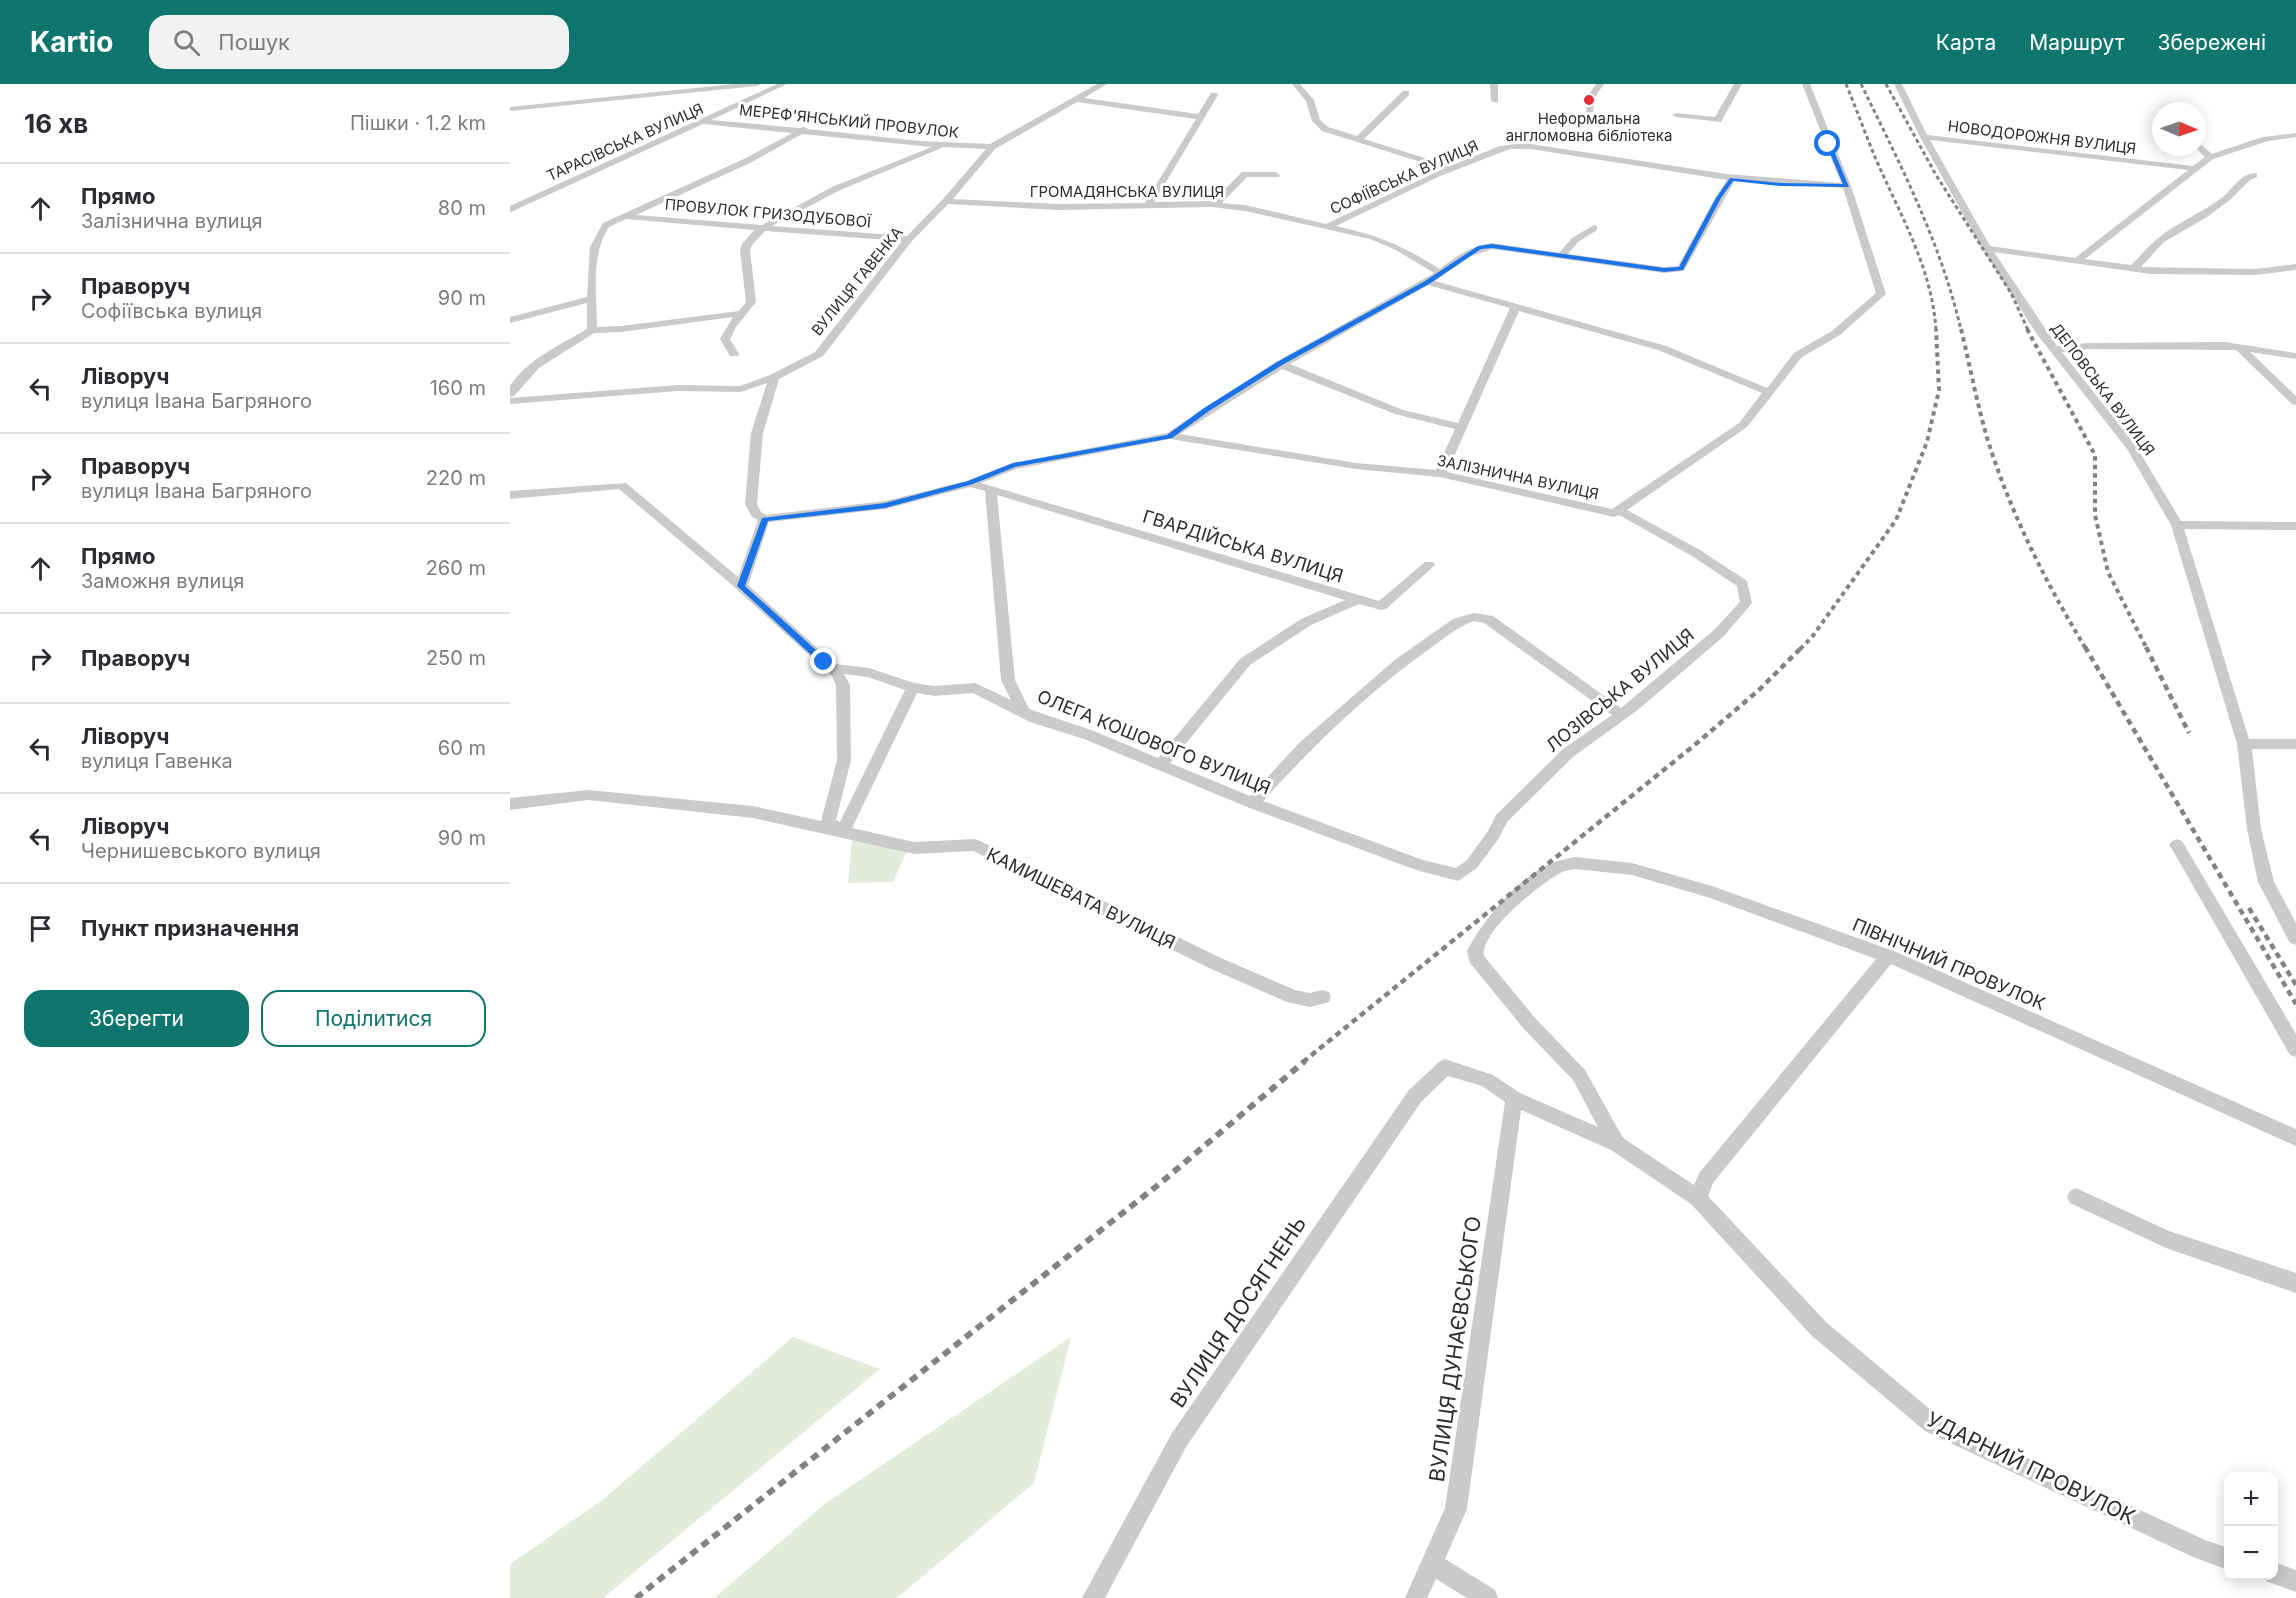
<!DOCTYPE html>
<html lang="uk">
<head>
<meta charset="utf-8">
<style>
	body { margin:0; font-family:Inter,sans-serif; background:#f2f2f3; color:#2b2b33 }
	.controls { position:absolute; right:18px; bottom:18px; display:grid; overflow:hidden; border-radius:12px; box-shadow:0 3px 15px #0003 }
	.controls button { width:54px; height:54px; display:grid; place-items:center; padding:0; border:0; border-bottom:2px solid #e1e1e2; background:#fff; color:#2b2b33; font:30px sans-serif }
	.compass { position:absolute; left:1642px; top:18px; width:54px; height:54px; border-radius:50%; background:#fff; box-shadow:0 3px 15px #0003; rotate:92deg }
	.stop { position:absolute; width:18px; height:18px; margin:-14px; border:4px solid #1a73e8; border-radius:50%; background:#fff }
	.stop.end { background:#1a73e8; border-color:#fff; box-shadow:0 2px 6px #0008 }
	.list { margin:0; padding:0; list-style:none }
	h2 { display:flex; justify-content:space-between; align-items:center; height:78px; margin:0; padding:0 24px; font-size:26px }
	h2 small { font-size:20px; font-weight:400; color:#7c7c81 }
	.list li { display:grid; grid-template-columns:39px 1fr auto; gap:18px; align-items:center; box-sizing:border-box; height:90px; padding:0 24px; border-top:2px solid #e1e1e2 }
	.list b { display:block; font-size:22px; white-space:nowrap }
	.list p { margin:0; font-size:20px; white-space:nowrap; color:#7c7c81 }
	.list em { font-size:20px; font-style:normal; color:#7c7c81 }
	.actions { display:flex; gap:12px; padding:18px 24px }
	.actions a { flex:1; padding:14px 0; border:2px solid #0f766e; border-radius:18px; text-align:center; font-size:21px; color:#0f766e }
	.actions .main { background:#0f766e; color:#fff }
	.icon { flex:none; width:33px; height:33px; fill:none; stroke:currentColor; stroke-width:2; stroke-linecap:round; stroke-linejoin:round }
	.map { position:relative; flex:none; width:1786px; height:1514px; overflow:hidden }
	header { display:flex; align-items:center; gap:36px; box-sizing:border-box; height:84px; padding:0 30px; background:#0f766e; color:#fff }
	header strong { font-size:28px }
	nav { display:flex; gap:33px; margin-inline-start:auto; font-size:21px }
	.search { width:420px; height:54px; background:#f2f2f3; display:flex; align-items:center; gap:15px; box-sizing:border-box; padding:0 21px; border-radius:18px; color:#7c7c81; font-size:22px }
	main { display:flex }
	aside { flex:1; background:#fff }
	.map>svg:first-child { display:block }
	.green { fill:#e3ebdb }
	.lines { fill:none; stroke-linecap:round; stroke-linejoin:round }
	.street { fill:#cacaca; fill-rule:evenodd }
	.rail-far3 { stroke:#828282; stroke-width:3; stroke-dasharray:4 3; stroke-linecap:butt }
	.rail-far2 { stroke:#828282; stroke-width:4; stroke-dasharray:4.5 4; stroke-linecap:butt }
	.rail-far1 { stroke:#828282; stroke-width:4.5; stroke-dasharray:6 4.5; stroke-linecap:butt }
	.rail { stroke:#828282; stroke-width:6; stroke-dasharray:8 6; stroke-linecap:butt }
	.route { fill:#1a73e8 }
	.poi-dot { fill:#e52e36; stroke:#fff; stroke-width:2 }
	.labels { text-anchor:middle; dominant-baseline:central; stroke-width:6; stroke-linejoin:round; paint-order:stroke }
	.far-poi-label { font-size:15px; fill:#2d2d2d; stroke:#fff }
	.far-street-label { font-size:15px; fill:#2d2d2d; stroke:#fff }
	.street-label { font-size:18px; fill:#2d2d2d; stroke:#fff }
	.near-street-label { font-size:21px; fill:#2d2d2d; stroke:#fff }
</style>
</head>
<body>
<header>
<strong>Kartio</strong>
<div class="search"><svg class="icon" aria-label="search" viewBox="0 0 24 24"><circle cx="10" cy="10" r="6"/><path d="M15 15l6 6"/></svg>Пошук</div>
<nav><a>Карта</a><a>Маршрут</a><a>Збережені</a></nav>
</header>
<main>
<aside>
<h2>16 хв<small>Пішки · 1.2 km</small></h2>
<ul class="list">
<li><svg class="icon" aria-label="ahead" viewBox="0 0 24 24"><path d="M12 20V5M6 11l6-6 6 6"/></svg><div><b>Прямо</b><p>Залізнична вулиця</p></div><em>80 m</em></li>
<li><svg class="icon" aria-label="right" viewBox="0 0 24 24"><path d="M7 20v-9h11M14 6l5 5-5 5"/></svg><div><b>Праворуч</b><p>Софіївська вулиця</p></div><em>90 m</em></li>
<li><svg class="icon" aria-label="left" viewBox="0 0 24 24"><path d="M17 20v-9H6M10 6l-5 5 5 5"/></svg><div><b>Ліворуч</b><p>вулиця Івана Багряного</p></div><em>160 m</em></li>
<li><svg class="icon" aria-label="right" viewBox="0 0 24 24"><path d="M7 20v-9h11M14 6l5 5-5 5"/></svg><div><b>Праворуч</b><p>вулиця Івана Багряного</p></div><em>220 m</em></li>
<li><svg class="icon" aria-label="ahead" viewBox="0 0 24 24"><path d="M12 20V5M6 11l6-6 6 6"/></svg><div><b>Прямо</b><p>Заможня вулиця</p></div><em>260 m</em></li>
<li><svg class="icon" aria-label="right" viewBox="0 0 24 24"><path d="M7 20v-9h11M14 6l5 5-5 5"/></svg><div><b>Праворуч</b></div><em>250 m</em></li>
<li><svg class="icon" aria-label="left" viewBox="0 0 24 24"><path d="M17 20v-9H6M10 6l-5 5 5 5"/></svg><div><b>Ліворуч</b><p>вулиця Гавенка</p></div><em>60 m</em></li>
<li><svg class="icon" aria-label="left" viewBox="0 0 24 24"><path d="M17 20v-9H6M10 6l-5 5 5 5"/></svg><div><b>Ліворуч</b><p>Чернишевського вулиця</p></div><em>90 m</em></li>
<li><svg class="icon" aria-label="arrive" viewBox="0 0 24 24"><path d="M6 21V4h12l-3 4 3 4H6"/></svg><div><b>Пункт призначення</b></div></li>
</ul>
<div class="actions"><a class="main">Зберегти</a><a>Поділитися</a></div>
</aside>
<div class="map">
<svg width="1786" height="1514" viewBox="0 0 1786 1514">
	<rect width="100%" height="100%" fill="#fff"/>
	<g class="green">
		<path d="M342,756L397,767L383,798L338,799Z"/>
		<path d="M283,1253L370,1285L93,1514H0V1480L91,1417Z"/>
		<path d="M561,1253L524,1399L387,1514H204L316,1419Z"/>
	</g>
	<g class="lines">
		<g class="street">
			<path d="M224,0H251L247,2L0,27V23Z"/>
			<path d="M267,0H277L201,36L289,44L294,43L298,45L410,57L480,60L587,0H597L574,14L688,30L701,9H707L708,11L644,118L703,117L732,88H766L770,91L769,93H737L712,119L735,121L816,140L933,85L812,47L802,37L796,17L782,0H790L804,16L810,36L818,43L847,52L893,7H899V11L854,55L940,82L990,62L1014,59L1217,90L1331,99L1292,0H1300L1341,102L1376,210L1330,251L1292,273L1237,343L1117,426L1190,466L1237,497L1242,519L1214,552L1129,625L1063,673L997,738L989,754L967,784L948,797L906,786L737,723L574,655L520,638L463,609L424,612L407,609L342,744L404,758L465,755L470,757L711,874L785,906L800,909L813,906L819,908L821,913L819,918L800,923L777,918L699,884L463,767L404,770L243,734L78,716L0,726V714L78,706L243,722L311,737L327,676L326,601L322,592L221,500L109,405L0,415V407L116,399L228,493L248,436L242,433L235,420L241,349L257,299L231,308L168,307L0,320V314L168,301L230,302L260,291L305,268L392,157L255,147L242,161L240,166L246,218L226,243L220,255L229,270L228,272H220L210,255L223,233L111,248L84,249L29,284L4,312L0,313V302C18,275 50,261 77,245V219L0,239V233L77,213L80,163L93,139L234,75L282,49L193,40L3,127L0,128V122ZM567,18L686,35L635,119L547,120L443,115L485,65ZM292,50L422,63L322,103L252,141L126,131L240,79ZM434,63L476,65L433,115L397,152L262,142L328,107ZM1000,65H1021L1217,96L1205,114L1168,182L1154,183L1058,170L1068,158L1087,146V142L1084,141L1062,154L1049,169L982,159C961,162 946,172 930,185C891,161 870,152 826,142L930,92ZM1225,96L1333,104L1366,209L1322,247L1284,269L1257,304L1156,262L925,197L959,173L982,165L1154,189L1174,187ZM438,120L547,126L702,123L735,127L860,155L886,166L924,189L766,278L657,349L503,379L456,397L375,417L256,431L251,428L247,420L253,349L269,295L313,272L402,157ZM116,135L244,146L232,160L230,166L236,218L229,227L111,242L87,243C87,210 80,172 99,143ZM918,201L1000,224L948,339L893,326L780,280ZM1009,227L1148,266L1252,309L1229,339L1102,425L937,388ZM772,285L885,330L945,345L926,386L846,379L670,350ZM660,355L846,385L930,393L1104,433L1109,431L1182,472L1227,502L1230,518L1204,546L1111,624L983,532L964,529L943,535L886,575L790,658L740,712L660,679L740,581L801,541L849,520L871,526L876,525L925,481L923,478H915L869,517L471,399L506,385ZM460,403L475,407L491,596L501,616L465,599L424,602L404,599L359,584L325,580L238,501L259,438L375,425ZM487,411L835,516L791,535L730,575L648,674L584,647L519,625L505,596ZM964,537L974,539L1102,631L1053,665L986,731L978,747L957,776L946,784L913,776L753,717C803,662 857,609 918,566C933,555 947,543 964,537ZM334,590L358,593L395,606L330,738L326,736L341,676L340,601Z"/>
			<path d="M980,0H988V19L981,17Z"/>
			<path d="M1086,0H1094L1085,13L1083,28L1076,30L1077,13Z"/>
			<path d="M1224,0H1232L1211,38L1166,33L1162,31L1166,29L1205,33Z"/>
			<path d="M1384,0H1392L1417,51L1683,82L1695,73L1685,63L1687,57L1702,70L1753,53L1786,49V53L1758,57L1703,75L1575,175L1621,181C1630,173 1638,162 1647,155C1667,138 1693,129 1714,112C1724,103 1732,88 1747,89V93L1740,96L1721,115L1697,133L1654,158L1631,183L1745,185L1786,180V186L1745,191L1641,190L1484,168L1547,262L1578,259L1715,258L1786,269V275L1740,268L1786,312V321L1782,320L1726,266L1578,265L1552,268L1626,362L1671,437L1786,438V446L1674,445L1739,655H1786V665H1742L1751,745L1764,798L1786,839V861L1780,859L1748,798L1737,745L1727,660L1661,441L1617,365L1526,249L1472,164L1410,53ZM1420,56L1678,86L1565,174L1480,162Z"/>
			<path d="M1667,755L1672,757L1786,950V973L1780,971L1662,765L1659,761L1662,757Z"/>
			<path d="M1065,773L1122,779L1202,802L1384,867L1786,1045V1062L1381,880L1203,1099L1198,1112L1316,1238L1429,1333L1695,1456L1718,1464V1486L1683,1473L1415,1347L1302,1252L1181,1120L1101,1066L1011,1026L957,1425L935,1475L985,1506L988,1514H957L926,1495L917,1514H895L935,1424L995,1018L972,1002L938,992L911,1018L676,1363L595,1514H572L662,1349L899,1006L929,978L935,975L983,991L1010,1009L1088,1043L1063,996L1014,945L960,879L957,867C973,836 1009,792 1042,779C1049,776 1057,775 1065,773ZM1065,785L1122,791L1200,814L1366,875L1190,1088L1184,1101L1113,1054L1075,986L1026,935L974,872C970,848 1028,802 1047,791C1052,787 1059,786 1065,785Z"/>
			<path d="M1566,1104L1659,1147L1786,1189V1209L1656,1164L1560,1119L1557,1113L1560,1107Z"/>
			<path d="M1764,1478L1786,1486V1508L1756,1497L1754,1492H1764Z"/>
		</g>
		<g class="rail-far3">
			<path d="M1336,0C1346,24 1355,49 1365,73C1389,129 1422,183 1426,246"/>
			<path d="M1351,0C1390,80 1431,159 1451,246"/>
			<path d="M1376,0L1426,91L1501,209L1518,246"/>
		</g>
		<g class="rail-far2">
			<path d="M1451,245C1460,282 1467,320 1478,357C1502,432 1535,497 1576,565"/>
			<path d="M1517,245L1585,371V431L1598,488L1637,565"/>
			<path d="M1290,565L1302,553L1386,436L1417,358L1429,306L1426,245"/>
		</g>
		<g class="rail-far1">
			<path d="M1575,563L1786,920"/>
			<path d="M1636,563L1679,649"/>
			<path d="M1739,824L1786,901"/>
			<path d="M793,978L1187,659L1250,605L1292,563"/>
		</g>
		<path class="rail" d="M126,1514L648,1101L795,977"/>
	</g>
	<path class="route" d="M1318,58L1321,60L1339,103L1270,102L1223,97L1211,114L1173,186L1154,188L982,164L971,165L919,200L772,281L699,327L662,354L505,383L463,400L375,424L258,437L235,502L317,576V580H311L227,502L252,434L375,419L458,397L503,379L657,351L694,324L767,278L915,197L968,162L982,160L1154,184L1169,183L1206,114L1220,94L1270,99L1333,100L1316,60Z"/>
	<circle class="poi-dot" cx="1079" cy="16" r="6"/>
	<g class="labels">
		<g class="far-poi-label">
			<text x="1079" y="34">Неформальна<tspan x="1079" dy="17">англомовна бібліотека</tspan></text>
		</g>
		<g class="far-street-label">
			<text transform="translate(339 37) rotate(6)">МЕРЕФ'ЯНСЬКИЙ ПРОВУЛОК</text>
			<text transform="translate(1532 53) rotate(7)">НОВОДОРОЖНЯ ВУЛИЦЯ</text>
			<text transform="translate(115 58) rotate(-24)">ТАРАСІВСЬКА ВУЛИЦЯ</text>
			<text transform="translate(894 93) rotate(-24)">СОФІЇВСЬКА ВУЛИЦЯ</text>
			<text x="617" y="107">ГРОМАДЯНСЬКА ВУЛИЦЯ</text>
			<text transform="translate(258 129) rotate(5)">ПРОВУЛОК ГРИЗОДУБОВОЇ</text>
			<text transform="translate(347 197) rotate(-51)">ВУЛИЦЯ ГАВЕНКА</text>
			<text transform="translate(1593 305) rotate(53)">ДЕПОВСЬКА ВУЛИЦЯ</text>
			<text transform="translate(1008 393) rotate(12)">ЗАЛІЗНИЧНА ВУЛИЦЯ</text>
		</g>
		<g class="street-label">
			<text transform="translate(733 462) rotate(17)">ГВАРДІЙСЬКА ВУЛИЦЯ</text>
			<text transform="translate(1110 606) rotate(-39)">ЛОЗІВСЬКА ВУЛИЦЯ</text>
			<text transform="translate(644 658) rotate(22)">ОЛЕГА КОШОВОГО ВУЛИЦЯ</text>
			<text transform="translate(571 814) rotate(26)">КАМИШЕВАТА ВУЛИЦЯ</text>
			<text transform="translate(1439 880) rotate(23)">ПІВНІЧНИЙ ПРОВУЛОК</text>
		</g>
		<g class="near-street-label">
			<text transform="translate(728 1228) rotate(-56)">ВУЛИЦЯ ДОСЯГНЕНЬ</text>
			<text transform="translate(945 1265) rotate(-82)">ВУЛИЦЯ ДУНАЄВСЬКОГО</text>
			<text transform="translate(1521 1384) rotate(26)">УДАРНИЙ ПРОВУЛОК</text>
		</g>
	</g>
</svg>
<div class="controls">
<button>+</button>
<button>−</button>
</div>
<svg class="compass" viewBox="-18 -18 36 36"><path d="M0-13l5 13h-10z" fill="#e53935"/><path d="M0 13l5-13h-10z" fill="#7c7c81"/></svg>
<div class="stop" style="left:1318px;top:60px"></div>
<div class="stop end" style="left:314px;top:578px"></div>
</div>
</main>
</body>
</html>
